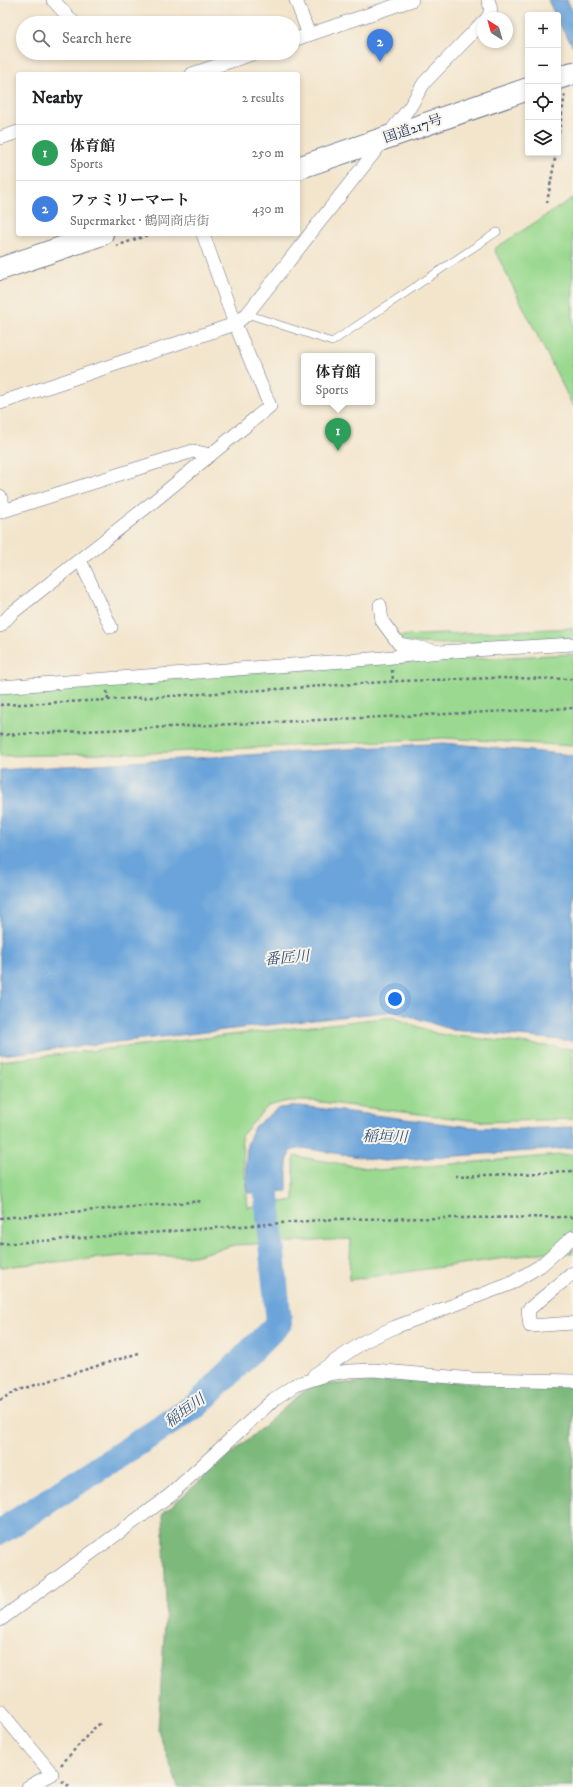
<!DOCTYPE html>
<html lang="en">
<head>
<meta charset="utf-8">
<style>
	body { margin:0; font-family:"IM FELL DW Pica","Noto Serif JP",serif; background:#f2f2f2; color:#202124 }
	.controls { position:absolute; right:12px; top:12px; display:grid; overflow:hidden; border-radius:4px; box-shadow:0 2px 6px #0003 }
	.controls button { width:36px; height:36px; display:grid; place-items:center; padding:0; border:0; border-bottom:1px solid #e0e0e0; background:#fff; color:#202124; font:20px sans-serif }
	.compass { position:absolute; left:477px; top:12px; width:36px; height:36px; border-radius:50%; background:#fff; box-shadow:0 2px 6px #0003; rotate:323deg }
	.you { position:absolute; left:395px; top:999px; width:14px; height:14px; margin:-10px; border:3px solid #fff; border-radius:50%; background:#1a73e8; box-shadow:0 0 0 6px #1a73e833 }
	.badge { display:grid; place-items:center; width:26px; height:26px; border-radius:50%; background:#2563eb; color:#fff; font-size:13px; font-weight:700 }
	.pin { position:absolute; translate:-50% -33px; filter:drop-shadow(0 1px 2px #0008) }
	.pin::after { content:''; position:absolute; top:21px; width:14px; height:12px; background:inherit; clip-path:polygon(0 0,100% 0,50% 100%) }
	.popup { position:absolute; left:301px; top:353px; width:74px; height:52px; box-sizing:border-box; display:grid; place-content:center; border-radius:4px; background:#fff; filter:drop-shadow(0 1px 3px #0005); font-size:13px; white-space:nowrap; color:#757577 }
	.popup b { font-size:15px; color:#202124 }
	.popup::after { content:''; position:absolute; left:50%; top:100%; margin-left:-8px; border:8px solid transparent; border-top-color:#fff }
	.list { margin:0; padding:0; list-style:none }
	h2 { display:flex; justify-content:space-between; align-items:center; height:52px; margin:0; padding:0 16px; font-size:17px }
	h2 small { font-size:13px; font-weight:400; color:#757577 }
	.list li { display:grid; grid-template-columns:26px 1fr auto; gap:12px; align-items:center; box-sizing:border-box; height:56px; padding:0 16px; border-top:1px solid #e0e0e0 }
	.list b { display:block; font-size:15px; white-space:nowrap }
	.list p { margin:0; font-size:13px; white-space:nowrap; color:#757577 }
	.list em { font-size:13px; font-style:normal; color:#757577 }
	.icon { flex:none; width:22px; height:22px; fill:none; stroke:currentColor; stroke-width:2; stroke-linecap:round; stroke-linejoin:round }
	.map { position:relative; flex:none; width:573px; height:1787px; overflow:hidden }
	.search { position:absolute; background:#fff; box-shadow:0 2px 6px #0003; left:16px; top:16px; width:284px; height:44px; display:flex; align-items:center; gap:10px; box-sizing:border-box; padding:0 14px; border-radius:22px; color:#757577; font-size:15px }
	.panel { position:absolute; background:#fff; box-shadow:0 2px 6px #0003; left:16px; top:72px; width:284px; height:164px; border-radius:4px }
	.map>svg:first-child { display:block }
	.green { fill:#9ad98f; stroke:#5a8476 }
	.forest { fill:#7bb97a; stroke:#4b746c }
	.water { fill:#6ba4da; stroke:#436a9c }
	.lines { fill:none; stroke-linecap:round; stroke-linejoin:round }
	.river { stroke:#6ba4da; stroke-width:26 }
	.lane-casing { stroke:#676f84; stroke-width:8 }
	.street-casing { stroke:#676f84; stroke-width:14 }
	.highway-casing { stroke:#676f84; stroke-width:24 }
	.path { stroke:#676f84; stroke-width:2.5; stroke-dasharray:3 3; stroke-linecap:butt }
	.lane { stroke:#fff; stroke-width:7 }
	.street { stroke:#fff; stroke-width:13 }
	.highway { stroke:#fff; stroke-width:22 }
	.labels { text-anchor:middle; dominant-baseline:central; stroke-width:4; stroke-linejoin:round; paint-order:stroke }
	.street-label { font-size:14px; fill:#1b2f5e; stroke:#f7f3e8 }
	.water-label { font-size:15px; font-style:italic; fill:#335283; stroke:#f7f3e8 }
</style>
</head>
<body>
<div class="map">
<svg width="573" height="1787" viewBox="0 0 573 1787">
	<rect width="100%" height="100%" fill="#f7f3e8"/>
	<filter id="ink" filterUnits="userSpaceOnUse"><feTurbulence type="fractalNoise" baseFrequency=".025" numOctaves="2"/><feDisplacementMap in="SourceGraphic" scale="8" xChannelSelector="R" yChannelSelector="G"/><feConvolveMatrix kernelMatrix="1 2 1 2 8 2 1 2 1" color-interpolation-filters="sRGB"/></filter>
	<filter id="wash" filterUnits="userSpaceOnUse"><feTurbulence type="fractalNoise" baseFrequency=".012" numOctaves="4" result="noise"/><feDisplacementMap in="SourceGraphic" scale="16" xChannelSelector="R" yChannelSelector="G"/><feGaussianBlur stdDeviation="0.9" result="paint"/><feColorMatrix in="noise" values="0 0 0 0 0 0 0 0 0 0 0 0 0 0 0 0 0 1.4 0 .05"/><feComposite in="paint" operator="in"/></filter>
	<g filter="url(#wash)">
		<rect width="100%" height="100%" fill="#f3e5cc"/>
		<g class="green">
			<path d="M573,198V406L494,249Z"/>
			<path d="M573,628V639L442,644L402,642L400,636Z"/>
			<path d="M573,654V746L444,738L151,753L0,756V688L385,663Z"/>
			<path d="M392,1017L438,1034L573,1049V1119L485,1122L313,1101H287L268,1106L241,1136L248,1207L294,1200V1156L379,1170L573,1154V1253L548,1252L349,1280L351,1239L234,1245L194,1256H122L0,1267V1061Z"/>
		</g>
		<path class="forest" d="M409,1380L573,1387V1787H178L158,1730L166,1607L163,1513L311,1385Z"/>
		<g class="water">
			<path d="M548,0H567L573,12V46L558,22V15H555Z"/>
			<path d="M444,743L573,755V1041L453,1030L394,1011L0,1055V770Z"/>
			<path d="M300,1106L471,1127L516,1129L573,1127V1148L384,1161L303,1148L290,1151L287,1163V1191L248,1193L246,1162L247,1145L254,1127L279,1108Z"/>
		</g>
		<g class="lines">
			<g class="river">
				<path d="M269,1217L265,1174L272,1159"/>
				<path d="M0,1532L197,1405L279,1323L270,1232"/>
			</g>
		</g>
	</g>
	<g filter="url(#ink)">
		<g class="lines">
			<defs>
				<path id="lane" d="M247,314L332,342L497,232"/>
				<g id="street">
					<path d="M53,0L74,23"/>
					<path d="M296,0L309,35"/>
					<path d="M487,18C492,12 491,7 488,0"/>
					<path d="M293,40L412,0"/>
					<path d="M192,74L255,53"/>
					<path d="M0,138L18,132"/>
					<path d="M0,403L235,324L247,314L410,107L424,83L483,22"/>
					<path d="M0,496L5,510"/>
					<path d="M0,512L193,451L210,455"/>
					<path d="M80,560L111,627"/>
					<path d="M380,605L382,621L399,644L440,652L573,644"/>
					<path d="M0,626L12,613L153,502L270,406L235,324L203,234"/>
					<path d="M0,687L383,658L440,652"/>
					<path d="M573,1273L528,1310L530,1326L573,1323"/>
					<path d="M314,1375L365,1341L395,1327L510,1284L540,1266L573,1237"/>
					<path d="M0,1620L170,1495L274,1399L295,1385L329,1374L349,1371L374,1370L472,1379L573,1381"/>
					<path d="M0,1711L52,1774L28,1787"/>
				</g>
				<g id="highway">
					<path d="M558,78L573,73"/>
					<path d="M298,168L528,89"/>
					<path d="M0,269L102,234"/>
				</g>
			</defs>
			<use href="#lane" class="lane-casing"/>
			<use href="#street" class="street-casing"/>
			<use href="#highway" class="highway-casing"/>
			<g class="path">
				<path d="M558,139L565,93"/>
				<path d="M547,203L556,153"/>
				<path d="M116,246L151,234"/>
				<path d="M392,670L393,681"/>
				<path d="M107,691L108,700"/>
				<path d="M0,705L108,700L400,681L495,678L573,679"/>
				<path d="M0,735L573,708"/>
				<path d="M455,1176L573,1172"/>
				<path d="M0,1218L203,1201"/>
				<path d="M0,1244L335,1219L573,1217"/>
				<path d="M0,1400L16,1391L139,1353"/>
				<path d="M61,1765L92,1730L102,1722"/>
				<path d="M62,1781L70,1787"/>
			</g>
			<use href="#lane" class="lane"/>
			<use href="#street" class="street"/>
			<use href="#highway" class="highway"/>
		</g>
	</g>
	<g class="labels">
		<g class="street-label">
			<text transform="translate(413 129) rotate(-19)">国道217号</text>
		</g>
		<g class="water-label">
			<text transform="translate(287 958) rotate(-5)">番匠川</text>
			<text transform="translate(385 1137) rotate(1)">稲垣川</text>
			<text transform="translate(185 1411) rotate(-36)">稲垣川</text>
		</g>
	</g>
</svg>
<div class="controls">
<button>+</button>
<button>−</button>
<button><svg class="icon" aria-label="locate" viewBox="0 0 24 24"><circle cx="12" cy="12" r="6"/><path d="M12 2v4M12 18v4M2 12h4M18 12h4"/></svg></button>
<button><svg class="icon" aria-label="layers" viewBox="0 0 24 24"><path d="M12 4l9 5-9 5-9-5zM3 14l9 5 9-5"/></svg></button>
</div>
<svg class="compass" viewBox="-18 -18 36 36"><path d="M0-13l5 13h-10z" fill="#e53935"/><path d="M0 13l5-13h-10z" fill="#757577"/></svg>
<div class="you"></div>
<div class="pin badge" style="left:338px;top:451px;background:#2e9e5b">1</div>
<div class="popup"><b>体育館</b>Sports</div>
<div class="pin badge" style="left:380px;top:62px;background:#3f7fe0">2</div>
<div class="search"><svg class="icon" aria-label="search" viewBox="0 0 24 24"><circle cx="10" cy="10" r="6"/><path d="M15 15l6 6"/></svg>Search here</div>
<section class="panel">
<h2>Nearby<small>2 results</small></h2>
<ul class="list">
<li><span class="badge" style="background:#2e9e5b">1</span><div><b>体育館</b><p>Sports</p></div><em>250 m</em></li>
<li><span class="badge" style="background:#3f7fe0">2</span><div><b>ファミリーマート</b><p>Supermarket · 鶴岡商店街</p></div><em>430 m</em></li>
</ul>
</section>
</div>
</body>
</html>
